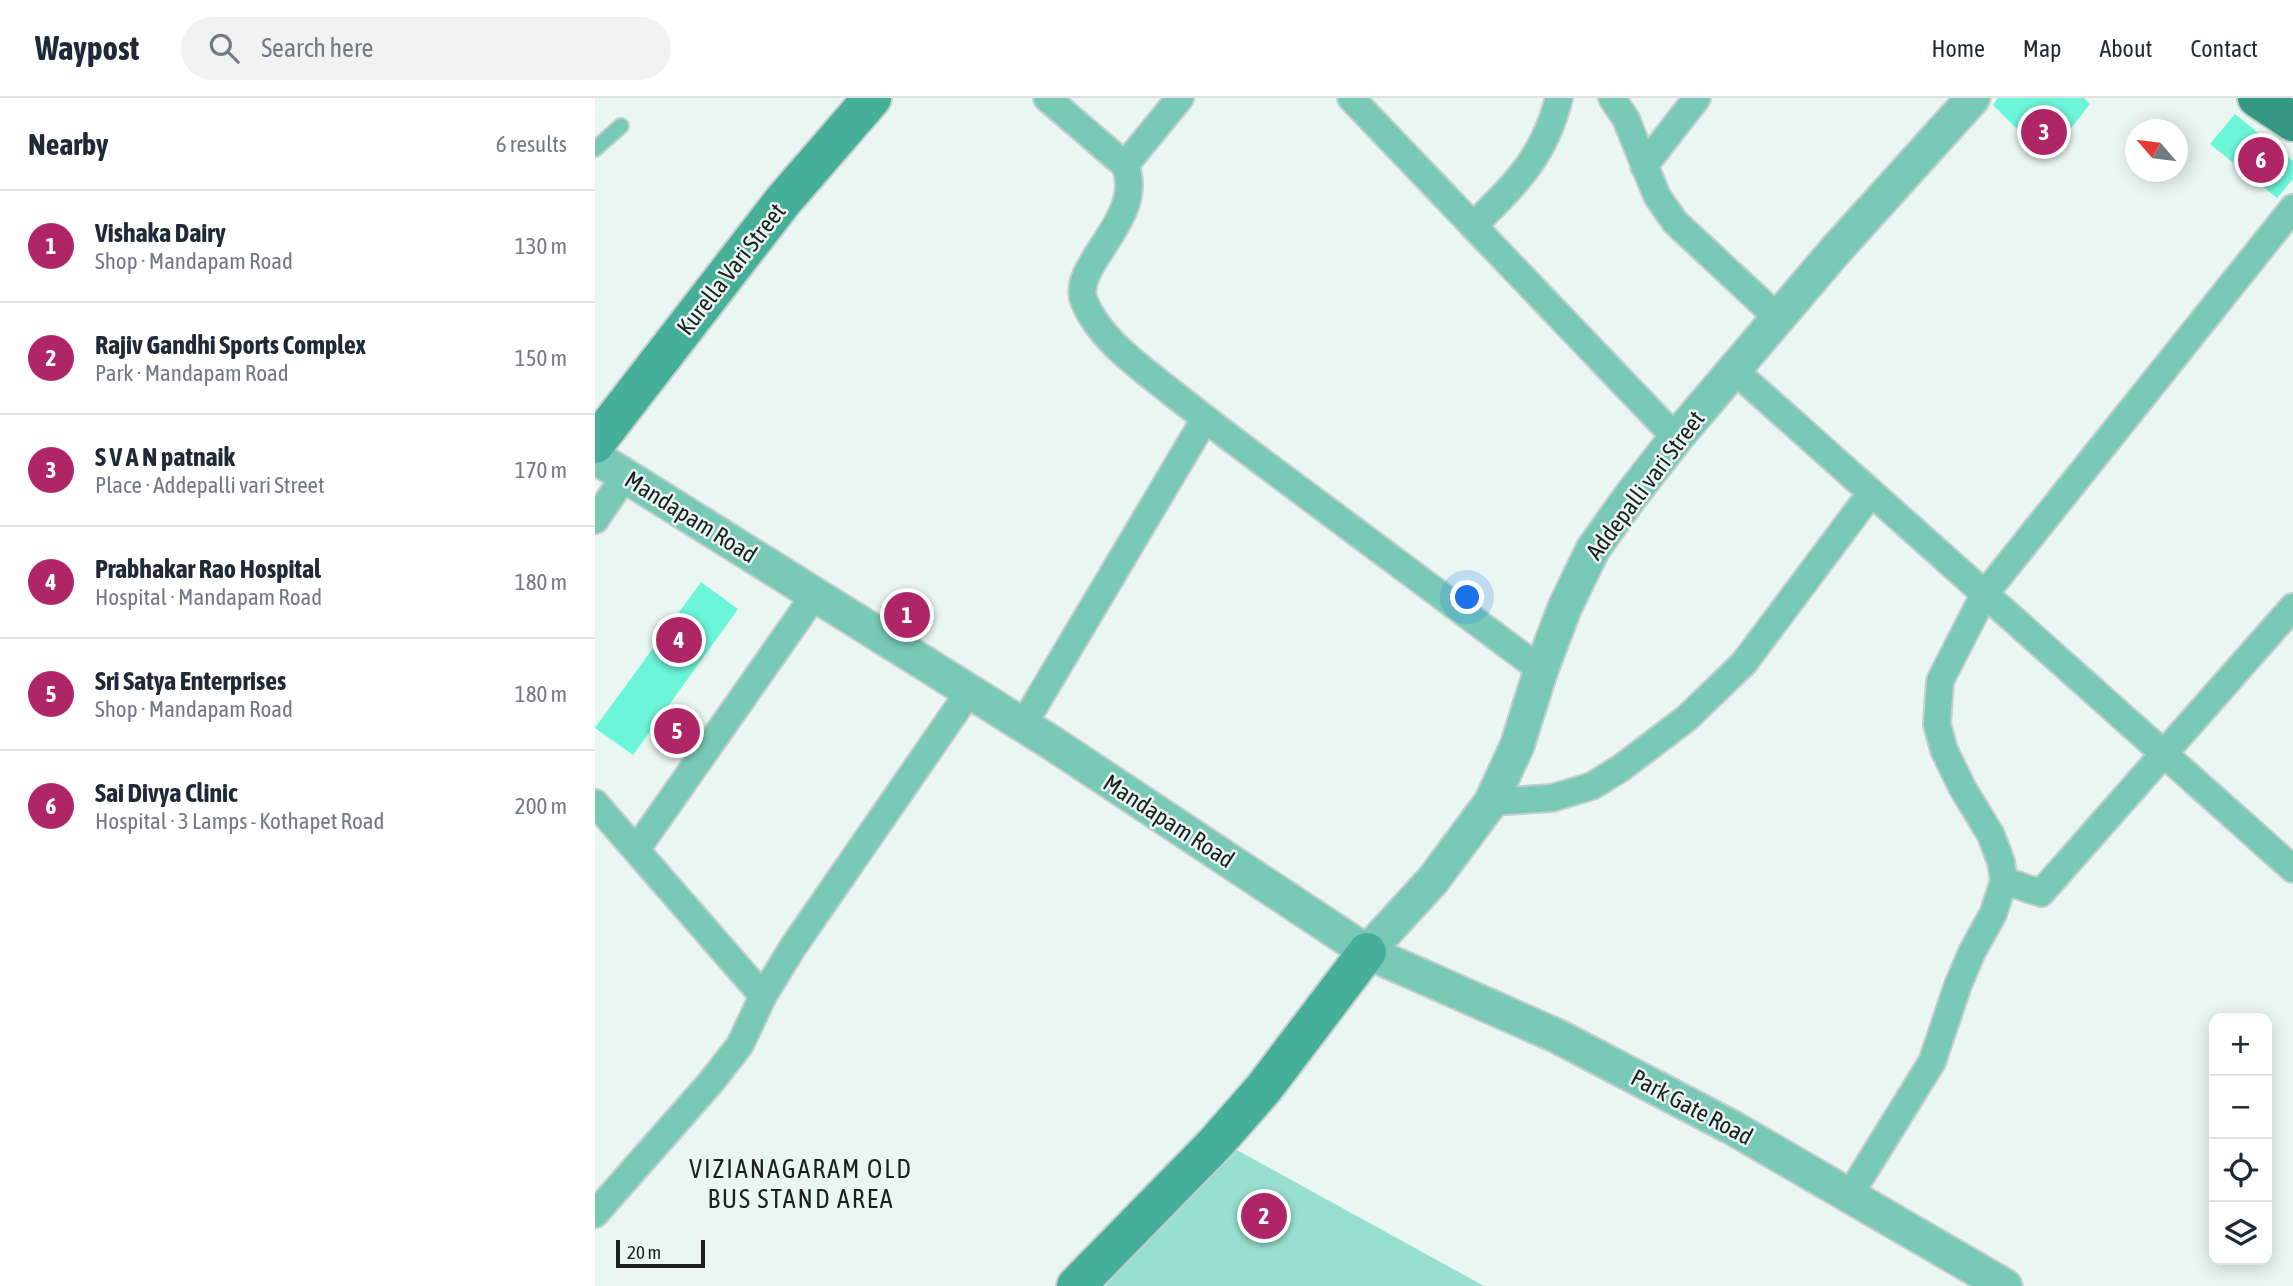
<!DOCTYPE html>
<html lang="en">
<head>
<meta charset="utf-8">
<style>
	body { margin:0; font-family:"Asap Condensed",sans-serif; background:#f2f2f3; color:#1f2937 }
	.controls { position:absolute; right:21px; bottom:21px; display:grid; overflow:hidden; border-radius:14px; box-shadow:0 4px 18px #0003 }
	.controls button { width:63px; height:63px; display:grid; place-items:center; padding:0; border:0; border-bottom:2px solid #e0e1e3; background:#fff; color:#1f2937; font:35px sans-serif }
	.compass { position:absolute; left:1530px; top:21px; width:63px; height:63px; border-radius:50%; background:#fff; box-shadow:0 4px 18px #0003; rotate:298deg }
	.scale { position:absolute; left:21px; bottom:18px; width:89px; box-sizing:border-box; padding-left:7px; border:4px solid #1b201f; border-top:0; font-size:19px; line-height:24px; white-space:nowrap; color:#1b201f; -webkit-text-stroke:5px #e9f6f2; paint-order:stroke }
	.you { position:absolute; left:873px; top:500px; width:24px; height:24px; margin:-18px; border:5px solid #fff; border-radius:50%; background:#1a73e8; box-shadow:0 0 0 10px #1a73e833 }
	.badge { display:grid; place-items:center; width:46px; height:46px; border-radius:50%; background:#af2666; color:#fff; font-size:23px; font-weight:700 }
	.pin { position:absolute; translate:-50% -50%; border:4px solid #fff; box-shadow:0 2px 7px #0006 }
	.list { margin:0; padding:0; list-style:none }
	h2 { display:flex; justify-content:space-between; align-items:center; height:91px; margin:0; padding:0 28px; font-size:30px }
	h2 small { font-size:23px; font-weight:400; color:#747a83 }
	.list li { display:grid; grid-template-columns:46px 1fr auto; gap:21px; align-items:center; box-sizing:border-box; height:112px; padding:0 28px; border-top:2px solid #e0e1e3 }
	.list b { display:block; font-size:26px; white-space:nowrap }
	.list p { margin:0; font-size:23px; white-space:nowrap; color:#747a83 }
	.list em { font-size:23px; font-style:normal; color:#747a83 }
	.icon { flex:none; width:38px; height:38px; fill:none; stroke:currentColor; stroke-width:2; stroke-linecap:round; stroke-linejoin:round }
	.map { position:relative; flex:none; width:1698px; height:1188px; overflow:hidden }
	header { display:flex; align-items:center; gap:42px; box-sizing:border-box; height:98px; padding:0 35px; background:#fff; border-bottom:2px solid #e0e1e3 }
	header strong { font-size:33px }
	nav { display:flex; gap:38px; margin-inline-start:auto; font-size:24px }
	.search { width:490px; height:63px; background:#f2f2f3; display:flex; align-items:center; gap:18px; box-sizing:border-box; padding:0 24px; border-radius:38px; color:#747a83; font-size:26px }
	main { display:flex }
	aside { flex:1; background:#fff }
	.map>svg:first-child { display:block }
	.green { fill:#97e0cf }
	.building { fill:#6bf5d9 }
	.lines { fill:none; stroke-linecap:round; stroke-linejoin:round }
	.service-casing { stroke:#c4cfcc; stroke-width:18 }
	.minor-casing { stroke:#c4cfcc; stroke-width:30 }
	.tertiary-casing { stroke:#c4cfcc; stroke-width:37 }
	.secondary-casing { stroke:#c4cfcc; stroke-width:42 }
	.primary-casing { stroke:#c4cfcc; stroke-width:42 }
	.service { stroke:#79c9b7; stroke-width:14 }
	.minor { stroke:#79c9b7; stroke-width:26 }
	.tertiary { stroke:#79c9b7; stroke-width:33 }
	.secondary { stroke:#45af9a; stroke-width:38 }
	.primary { stroke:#359885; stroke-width:38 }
	.labels { text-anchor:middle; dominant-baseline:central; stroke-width:5; stroke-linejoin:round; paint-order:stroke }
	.street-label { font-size:24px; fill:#1b201f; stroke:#e9f6f2 }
	.neighbourhood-label { font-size:26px; letter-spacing:2px; fill:#1b201f; stroke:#e9f6f2 }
</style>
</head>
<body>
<header>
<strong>Waypost</strong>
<div class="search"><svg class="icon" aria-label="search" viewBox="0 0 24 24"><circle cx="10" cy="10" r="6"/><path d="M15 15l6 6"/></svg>Search here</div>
<nav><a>Home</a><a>Map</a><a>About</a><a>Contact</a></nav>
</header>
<main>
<aside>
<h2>Nearby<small>6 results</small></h2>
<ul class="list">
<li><span class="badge">1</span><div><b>Vishaka Dairy</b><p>Shop · Mandapam Road</p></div><em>130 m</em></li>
<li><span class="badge">2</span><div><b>Rajiv Gandhi Sports Complex</b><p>Park · Mandapam Road</p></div><em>150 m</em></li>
<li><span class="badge">3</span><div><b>S V A N patnaik</b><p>Place · Addepalli vari Street</p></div><em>170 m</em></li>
<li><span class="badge">4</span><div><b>Prabhakar Rao Hospital</b><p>Hospital · Mandapam Road</p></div><em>180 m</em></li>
<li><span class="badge">5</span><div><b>Sri Satya Enterprises</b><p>Shop · Mandapam Road</p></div><em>180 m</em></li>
<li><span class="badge">6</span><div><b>Sai Divya Clinic</b><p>Hospital · 3 Lamps - Kothapet Road</p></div><em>200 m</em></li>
</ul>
</aside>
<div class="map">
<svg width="1698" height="1188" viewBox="0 0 1698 1188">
	<rect width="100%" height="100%" fill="#e9f6f2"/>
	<path class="green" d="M640,1051L889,1188H512L511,1186Z"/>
	<g class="building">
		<path d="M1403,0H1489L1495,6L1452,61L1398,7Z"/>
		<path d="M1640,16L1698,63V81L1682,100L1615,46Z"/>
		<path d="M106,484L143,511L38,657L0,630Z"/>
	</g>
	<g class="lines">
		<defs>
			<path id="service" d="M0,51L26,28"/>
			<g id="minor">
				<path d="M452,0L530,67C552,120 475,167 489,203C504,241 545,269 576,294C614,324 652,353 690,381C775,445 861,508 946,572"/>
				<path d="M756,0L1081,340"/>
				<path d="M1017,0L1031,21L1062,98L1080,124L1183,220"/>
				<path d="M530,67L585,0"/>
				<path d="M1049,68L1102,0"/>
				<path d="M878,128C920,86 949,60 964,0"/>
				<path d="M1139,272L1698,771"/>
				<path d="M0,422L30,378"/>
				<path d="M428,627L610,321"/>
				<path d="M896,704L957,700L997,688L1026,670L1092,620L1149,565L1276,395"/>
				<path d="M0,705L168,898"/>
				<path d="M41,752L219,498"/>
				<path d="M1409,783L1446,795L1698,509"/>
				<path d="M1254,1098L1337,964L1363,887L1377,854L1398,816L1409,783L1406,764L1396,737L1368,691L1349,652L1342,626L1345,583L1389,497L1698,110"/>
				<path d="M0,1116L116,984L145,947L168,898L198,849L374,594"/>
			</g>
			<g id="tertiary">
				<path d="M0,359L457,645L772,854L962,938L1138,1030L1410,1188"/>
				<path d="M772,854L838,782L896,704L922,648L946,572L970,509L998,451L1035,399L1081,340L1240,153L1378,0"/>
			</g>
			<g id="secondary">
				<path d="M0,346L188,103L277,0"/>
				<path d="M481,1188L619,1047L669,990L772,854"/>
			</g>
			<path id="primary" d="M1662,0L1698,24"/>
		</defs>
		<use href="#service" class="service-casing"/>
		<use href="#minor" class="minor-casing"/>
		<use href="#tertiary" class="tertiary-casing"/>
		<use href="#secondary" class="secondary-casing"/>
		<use href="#primary" class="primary-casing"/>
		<use href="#service" class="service"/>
		<use href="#minor" class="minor"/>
		<use href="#tertiary" class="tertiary"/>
		<use href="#secondary" class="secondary"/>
		<use href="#primary" class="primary"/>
	</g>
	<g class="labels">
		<g class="street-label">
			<text transform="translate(136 171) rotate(-52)">Kurella Vari Street</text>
			<text transform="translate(1050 387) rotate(-53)">Addepalli vari Street</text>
			<text transform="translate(96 419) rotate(32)">Mandapam Road</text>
			<text transform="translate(574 723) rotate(33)">Mandapam Road</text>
			<text transform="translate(1097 1009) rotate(28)">Park Gate Road</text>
		</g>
		<g class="neighbourhood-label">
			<text x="206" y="1071">VIZIANAGARAM OLD<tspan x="206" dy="30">BUS STAND AREA</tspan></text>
		</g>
	</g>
</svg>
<div class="controls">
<button>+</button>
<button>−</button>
<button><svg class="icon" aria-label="locate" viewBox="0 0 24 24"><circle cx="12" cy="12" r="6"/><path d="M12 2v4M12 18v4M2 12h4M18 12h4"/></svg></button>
<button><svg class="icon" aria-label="layers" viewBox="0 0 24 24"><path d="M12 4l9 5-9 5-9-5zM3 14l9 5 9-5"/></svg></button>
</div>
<svg class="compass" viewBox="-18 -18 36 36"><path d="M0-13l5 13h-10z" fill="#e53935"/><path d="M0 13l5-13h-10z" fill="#747a83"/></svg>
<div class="scale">20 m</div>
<div class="you"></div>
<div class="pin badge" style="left:312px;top:517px">1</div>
<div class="pin badge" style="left:669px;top:1118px">2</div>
<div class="pin badge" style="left:1449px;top:34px">3</div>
<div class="pin badge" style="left:84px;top:542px">4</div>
<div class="pin badge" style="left:82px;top:633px">5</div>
<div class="pin badge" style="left:1666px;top:62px">6</div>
</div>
</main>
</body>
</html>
